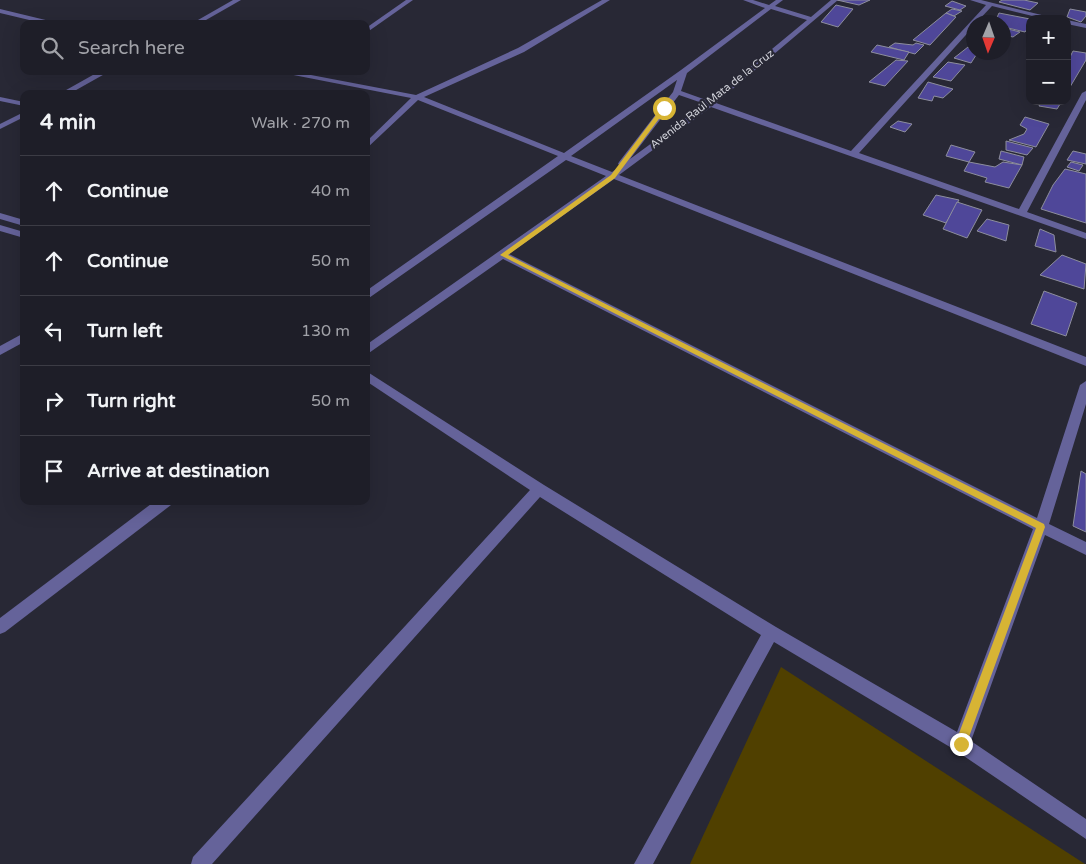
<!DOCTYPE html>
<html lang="en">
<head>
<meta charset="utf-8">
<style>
	body { margin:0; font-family:"Varela Round",sans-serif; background:#262730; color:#f1f3f6 }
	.controls { position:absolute; right:15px; top:15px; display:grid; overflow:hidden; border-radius:10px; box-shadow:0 5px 20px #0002 }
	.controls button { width:45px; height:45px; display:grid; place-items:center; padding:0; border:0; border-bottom:1px solid #3c3c45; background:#1e1e28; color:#f1f3f6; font:25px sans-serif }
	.compass { position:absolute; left:966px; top:15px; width:45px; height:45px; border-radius:50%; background:#1e1e28; box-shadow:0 5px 20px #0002; rotate:182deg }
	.stop { position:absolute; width:15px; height:15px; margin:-11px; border:4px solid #d7b434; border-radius:50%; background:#fff }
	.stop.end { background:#d7b434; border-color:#fff; box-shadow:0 1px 5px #0008 }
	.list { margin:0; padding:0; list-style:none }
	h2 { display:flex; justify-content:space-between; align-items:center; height:65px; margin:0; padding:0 20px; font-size:21px }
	h2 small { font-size:16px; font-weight:400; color:#a1a2a8 }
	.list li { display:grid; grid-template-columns:32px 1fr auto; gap:15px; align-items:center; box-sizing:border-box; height:70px; padding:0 20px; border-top:1px solid #3c3c45 }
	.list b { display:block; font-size:19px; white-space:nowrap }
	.list em { font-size:16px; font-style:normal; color:#a1a2a8 }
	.icon { flex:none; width:28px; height:28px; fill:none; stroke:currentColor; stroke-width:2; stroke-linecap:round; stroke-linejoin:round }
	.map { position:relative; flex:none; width:1086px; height:864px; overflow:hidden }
	.search { position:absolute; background:#1e1e28; box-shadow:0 5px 20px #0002; left:20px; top:20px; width:350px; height:55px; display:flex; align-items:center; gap:12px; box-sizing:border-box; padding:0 18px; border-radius:10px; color:#a1a2a8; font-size:19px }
	.panel { position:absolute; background:#1e1e28; box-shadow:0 5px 20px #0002; left:20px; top:90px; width:350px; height:415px; border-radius:10px }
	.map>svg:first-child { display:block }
	.green { fill:#504000 }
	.building { fill:#4f4799; stroke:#8d8e9d }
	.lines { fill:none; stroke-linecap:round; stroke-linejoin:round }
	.minor { fill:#65639a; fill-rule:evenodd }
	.route { fill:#d7b434 }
	.labels { text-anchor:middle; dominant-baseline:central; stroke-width:4.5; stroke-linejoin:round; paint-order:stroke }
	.far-street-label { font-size:11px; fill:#d0d1d9; stroke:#282835 }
</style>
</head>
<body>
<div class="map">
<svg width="1086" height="864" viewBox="0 0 1086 864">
	<rect width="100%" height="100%" fill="#282835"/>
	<path class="green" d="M781,667L1085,864H690Z"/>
	<g class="building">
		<path d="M837,0H870L859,5Z"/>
		<path d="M1002,0H1024L1038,3L1030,10L999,2Z"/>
		<path d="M952,1L966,6L960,10L945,6Z"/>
		<path d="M836,5L853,9L838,27L821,22Z"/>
		<path d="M952,9L962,11L954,16L946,13Z"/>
		<path d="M1070,9L1086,12V16L1081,22L1067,17Z"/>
		<path d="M946,13L956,17L930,45L913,40Z"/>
		<path d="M999,13L1030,19V25L1025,32L1004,27V22H995Z"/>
		<path d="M1004,28L1020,32L1013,37L1004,35Z"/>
		<path d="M895,43L913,45L916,43L924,45L915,54L889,47Z"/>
		<path d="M877,45L909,52L904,60L871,52Z"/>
		<path d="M968,47L974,48V52H978L971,63L954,58Z"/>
		<path d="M1073,51L1086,53V60L1067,92V63Z"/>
		<path d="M896,60L908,61L885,86L869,82Z"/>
		<path d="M948,62L965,65L951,81L933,77Z"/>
		<path d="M928,82L953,89L943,98L934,96L932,101L918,98Z"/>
		<path d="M1041,101H1062L1057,109L1039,106Z"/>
		<path d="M1025,117L1049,124L1036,147L1009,140L1024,134L1027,129L1020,125Z"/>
		<path d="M898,121L912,124L905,132L890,127Z"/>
		<path d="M1006,141L1033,148L1027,155L1006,150Z"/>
		<path d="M951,145L975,152L969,162L946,156Z"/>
		<path d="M1001,151L1024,157L1022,165L999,159Z"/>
		<path d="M1073,151L1086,154V164L1067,160Z"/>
		<path d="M969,162L995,167L1003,162L1022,165L1009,188L985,182L987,178L964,171Z"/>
		<path d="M1071,162L1083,165L1079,171L1067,167Z"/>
		<path d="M1065,169L1086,174V223L1041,209L1053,185Z"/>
		<path d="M936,195L959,200L946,223L923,215Z"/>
		<path d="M957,202L982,210L967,238L943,229Z"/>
		<path d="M987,219L1009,225L1006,241L977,231Z"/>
		<path d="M1040,229L1054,235L1056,252L1035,246Z"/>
		<path d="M1062,255L1086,264L1084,289L1040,275Z"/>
		<path d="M1044,291L1077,303L1066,336L1031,324Z"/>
		<path d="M1081,471L1086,474V532L1073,526Z"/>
	</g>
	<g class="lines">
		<g class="minor">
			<path d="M233,0H241L199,24H191Z"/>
			<path d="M406,0H413L366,33V28Z"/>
			<path d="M602,0H610L524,52L424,97L564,153L681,70L765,8L743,0H753L769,5L776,0H783L775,6L811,17L831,0H838L716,103L851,151L986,5L970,0H981L1058,19H1045L992,6L977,22H974V26L859,153L1019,209L1082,93L1086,91V100L1027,212L1086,233V239L711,107L619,175L1086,357V366L614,179L509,254L1037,518L1080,385L1086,381V404L1049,524L1086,542V555L1045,535L971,741L1086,819V839L955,750L774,642L653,864H634L761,635L540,497L212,864H191L193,857L530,490L366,381V371L544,485L776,627L957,732L1033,529L503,259L366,355V345L606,176L566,160L366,300V291L558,156L418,100L366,149V142L411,98L273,71H290L416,95L518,48ZM771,9L807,20L709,101L681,91L687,73ZM677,80L673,92L619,162L618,164L621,166L612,172L571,156ZM679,95L705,104L630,159Z"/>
			<path d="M0,9L58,23L59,24H46L0,13Z"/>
			<path d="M1067,20L1086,24V28L1067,24Z"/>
			<path d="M100,71H110L69,94H59Z"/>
			<path d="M0,97L24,102V106L0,101Z"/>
			<path d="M24,112V117L0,129V124Z"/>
			<path d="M0,213L24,220V226L0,219Z"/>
			<path d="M0,225L24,232V238L0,231Z"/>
			<path d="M24,333V342L0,355V346Z"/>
			<path d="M155,501H173L171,505L5,632L0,634V618Z"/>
		</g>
	</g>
	<path class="route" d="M662,107L667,108L615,178L508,255L1044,524L1045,527L965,748L961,749L957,748L955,744L1036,528L500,255L611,175Z"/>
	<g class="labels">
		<g class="far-street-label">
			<text transform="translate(712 99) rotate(-38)">Avenida Raúl Mata de la Cruz</text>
		</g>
	</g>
</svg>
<div class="controls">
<button>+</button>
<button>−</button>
</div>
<svg class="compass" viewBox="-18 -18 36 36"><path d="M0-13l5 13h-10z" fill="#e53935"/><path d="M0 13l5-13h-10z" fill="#a1a2a8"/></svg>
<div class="stop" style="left:664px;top:108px"></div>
<div class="stop end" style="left:961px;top:744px"></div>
<div class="search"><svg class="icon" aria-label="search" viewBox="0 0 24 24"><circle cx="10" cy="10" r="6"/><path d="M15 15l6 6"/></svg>Search here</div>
<section class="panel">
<h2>4 min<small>Walk · 270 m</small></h2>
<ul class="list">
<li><svg class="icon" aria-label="ahead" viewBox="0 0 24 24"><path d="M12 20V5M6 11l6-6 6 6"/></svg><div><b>Continue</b></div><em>40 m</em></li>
<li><svg class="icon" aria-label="ahead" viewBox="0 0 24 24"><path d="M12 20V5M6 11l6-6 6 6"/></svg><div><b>Continue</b></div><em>50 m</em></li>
<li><svg class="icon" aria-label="left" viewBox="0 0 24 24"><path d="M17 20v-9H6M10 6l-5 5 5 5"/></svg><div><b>Turn left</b></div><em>130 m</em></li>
<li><svg class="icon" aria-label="right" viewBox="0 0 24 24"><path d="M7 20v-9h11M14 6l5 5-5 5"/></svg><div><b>Turn right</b></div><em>50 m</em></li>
<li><svg class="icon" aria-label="arrive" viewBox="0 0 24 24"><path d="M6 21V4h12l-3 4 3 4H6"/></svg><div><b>Arrive at destination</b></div></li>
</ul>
</section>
</div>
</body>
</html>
